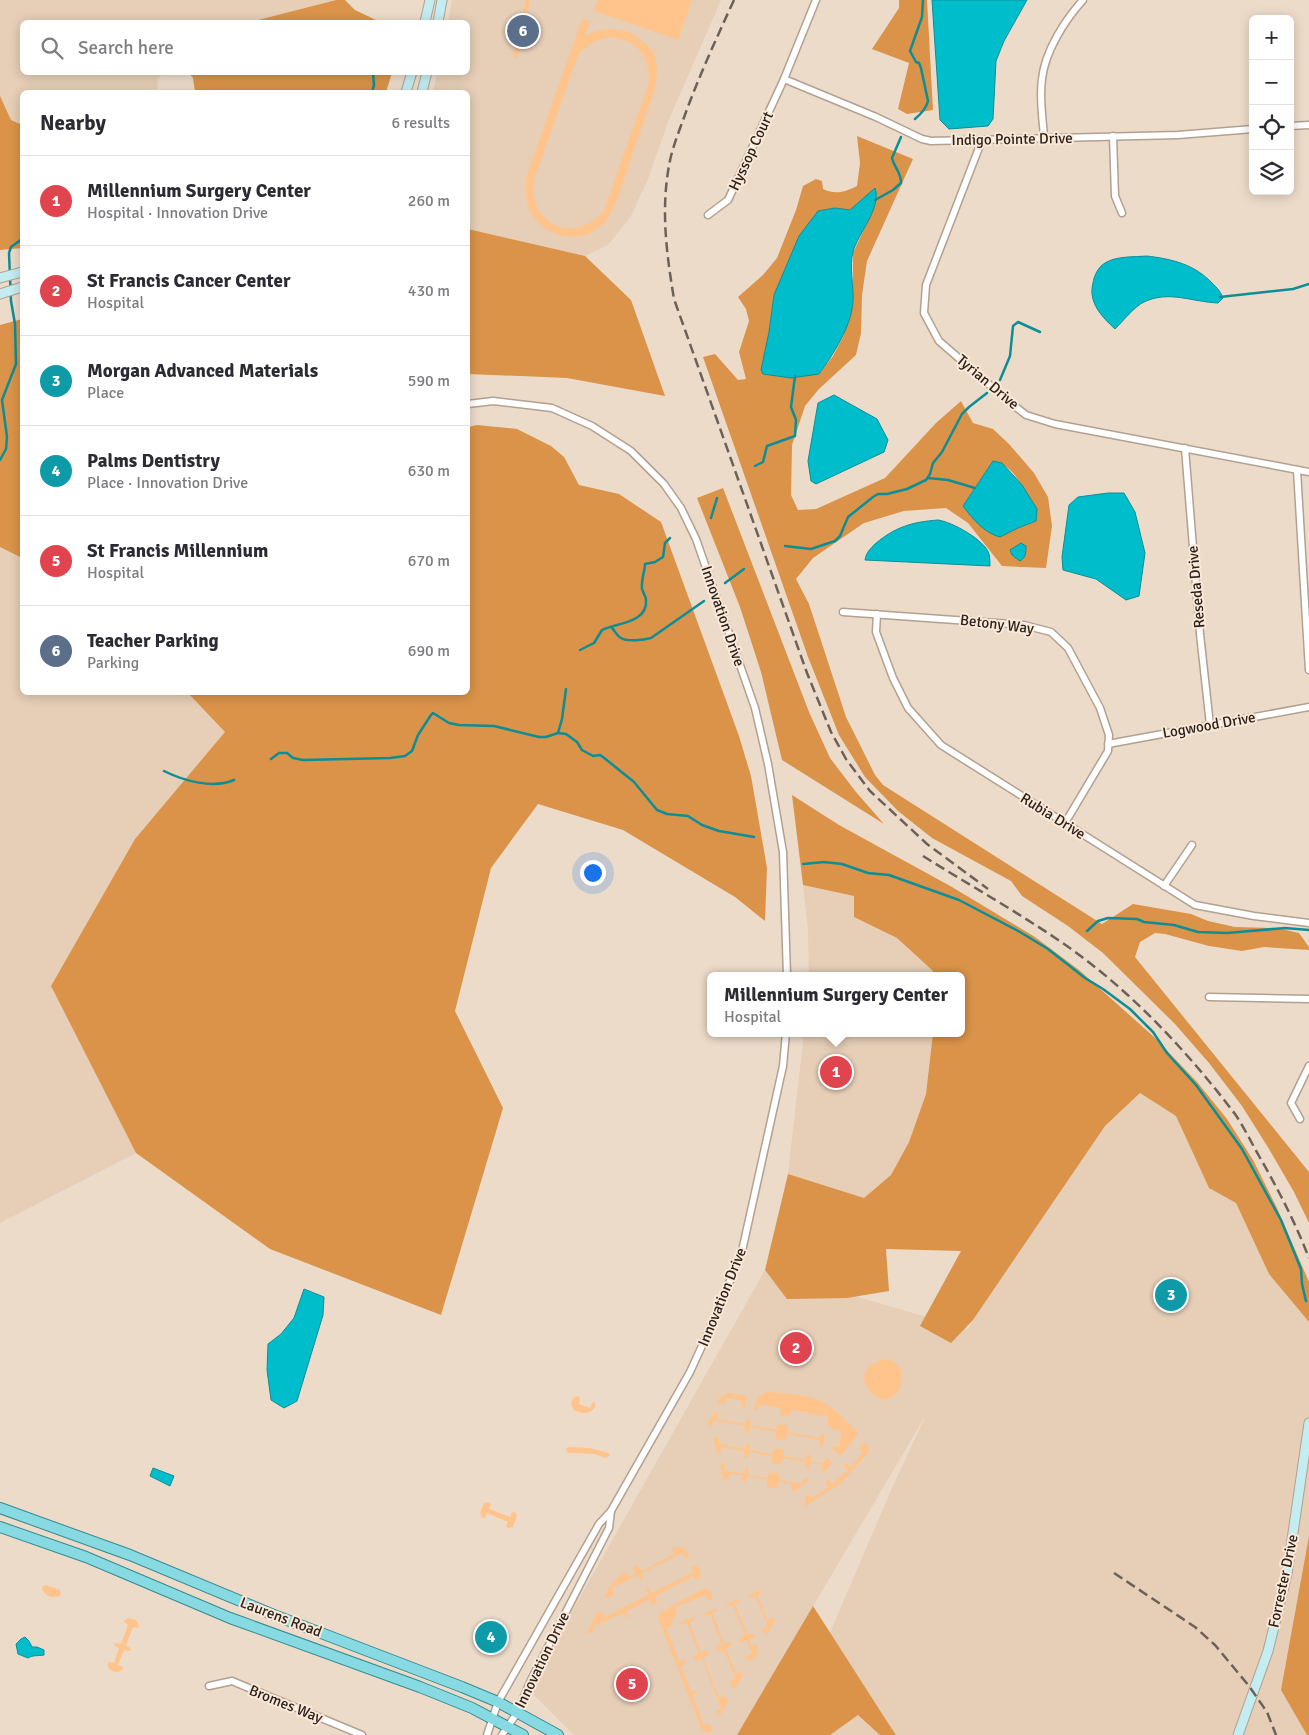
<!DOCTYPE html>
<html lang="en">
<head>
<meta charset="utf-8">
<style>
	body { margin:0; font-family:Signika,sans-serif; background:#f2f2f3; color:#2b2b33 }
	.controls { position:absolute; right:15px; top:15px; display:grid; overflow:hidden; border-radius:8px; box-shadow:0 2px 12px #0003 }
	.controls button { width:45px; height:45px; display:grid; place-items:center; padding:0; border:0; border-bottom:1px solid #e1e1e2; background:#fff; color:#2b2b33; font:25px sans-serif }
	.you { position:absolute; left:592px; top:872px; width:18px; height:18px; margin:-12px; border:4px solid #fff; border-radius:50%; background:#1a73e8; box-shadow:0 0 0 8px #1a73e833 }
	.badge { display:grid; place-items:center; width:32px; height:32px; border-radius:50%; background:#7c3aed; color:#fff; font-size:16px; font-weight:700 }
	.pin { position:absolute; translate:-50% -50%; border:2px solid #fff; box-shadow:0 1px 5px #0006 }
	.popup { position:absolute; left:707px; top:972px; width:258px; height:65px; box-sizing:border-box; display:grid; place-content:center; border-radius:8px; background:#fff; filter:drop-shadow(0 1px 4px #0005); font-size:16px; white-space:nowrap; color:#7c7c81 }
	.popup b { font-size:19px; color:#2b2b33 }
	.popup::after { content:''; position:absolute; left:50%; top:100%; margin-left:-10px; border:10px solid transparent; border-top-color:#fff }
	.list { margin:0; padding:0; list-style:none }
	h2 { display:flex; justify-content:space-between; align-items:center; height:65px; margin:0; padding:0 20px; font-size:21px }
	h2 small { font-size:16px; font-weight:400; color:#7c7c81 }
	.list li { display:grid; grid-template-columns:32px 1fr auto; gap:15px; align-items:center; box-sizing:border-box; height:90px; padding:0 20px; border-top:1px solid #e1e1e2 }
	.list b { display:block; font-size:19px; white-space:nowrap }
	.list p { margin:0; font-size:16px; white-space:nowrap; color:#7c7c81 }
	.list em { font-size:16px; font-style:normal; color:#7c7c81 }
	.icon { flex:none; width:28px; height:28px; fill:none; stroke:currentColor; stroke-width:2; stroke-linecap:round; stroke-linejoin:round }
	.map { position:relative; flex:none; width:1309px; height:1735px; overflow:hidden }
	.search { position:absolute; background:#fff; box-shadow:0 2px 12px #0003; left:20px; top:20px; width:450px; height:55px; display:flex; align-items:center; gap:12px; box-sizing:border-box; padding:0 18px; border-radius:8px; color:#7c7c81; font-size:19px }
	.panel { position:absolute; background:#fff; box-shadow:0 2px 12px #0003; left:20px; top:90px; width:450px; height:605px; border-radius:8px }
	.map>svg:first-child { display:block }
	.built { fill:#e6ceb7 }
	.green { fill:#ffc48b; fill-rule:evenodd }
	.forest { fill:#da9349; fill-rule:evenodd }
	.water { fill:#00bdcc; stroke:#0c8e97 }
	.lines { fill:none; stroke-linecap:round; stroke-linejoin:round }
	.stream { stroke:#0c8e97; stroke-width:2.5 }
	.street-casing { stroke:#b2a090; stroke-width:9 }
	.secondary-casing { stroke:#b2a090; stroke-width:11 }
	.primary-casing { stroke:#338a90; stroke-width:12 }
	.street { stroke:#fff; stroke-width:6 }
	.secondary { stroke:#c3edf1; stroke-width:9 }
	.primary { stroke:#88dae2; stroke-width:10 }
	.rail { stroke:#6c6158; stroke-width:2.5; stroke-dasharray:10 5; stroke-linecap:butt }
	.labels { text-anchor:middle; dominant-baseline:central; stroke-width:4; stroke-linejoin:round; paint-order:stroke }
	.street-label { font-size:15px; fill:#29221c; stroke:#fbe8d7 }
</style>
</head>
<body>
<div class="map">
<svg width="1309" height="1735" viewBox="0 0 1309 1735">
	<rect width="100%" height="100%" fill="#eddbca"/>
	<g class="built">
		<path d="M0,0H335L250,22H22V72L164,73L158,78L157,92H22V125L11,120L0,96Z"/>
		<path d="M452,0H721L668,122L648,179L630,218L608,245L585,256L468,229V92H433L437,73L468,72V22H448Z"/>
		<path d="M0,547L22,558V692L188,693L226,732L135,839L51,986L136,1153L0,1223Z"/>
		<path d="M803,885L854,896V917L897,938L933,971V976H809L808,930Z"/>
		<path d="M804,1033H933L926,1094L909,1142L891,1175L864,1198L788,1174Z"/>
		<path d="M1140,1093L1176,1116L1209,1188L1236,1203L1269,1274L1309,1322V1536L1282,1690L1307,1735H786L892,1488L926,1415L737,1735H574L528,1689L765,1270L968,1329L973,1320L1105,1126Z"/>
	</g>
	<g class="green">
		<path d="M525,0H530L527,19L534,21L532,23H527L517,58L513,57L522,23L516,21L517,18L523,19Z"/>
		<path d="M598,0H692L678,40L594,11Z"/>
		<path d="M582,19L590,21L585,36C605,26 627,26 643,42C647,45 652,49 654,54C658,63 657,75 656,85C647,113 637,140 628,168C621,187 617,208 604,223C589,240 562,241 545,228C527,215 524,199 526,178ZM609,37C637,40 650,55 649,83L604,210C577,246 527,225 534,180L578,55C588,44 595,40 609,37Z"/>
		<path d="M886,1359C918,1365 896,1419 871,1392C856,1375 868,1363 886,1359Z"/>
		<path d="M766,1392C774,1392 782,1393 790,1394C827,1397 832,1408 858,1432V1434L841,1455H839L832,1448L834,1446L839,1447L842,1431L832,1429L828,1425V1417L792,1410L790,1416L781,1415L780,1408L760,1404L758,1409L756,1410L754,1408L758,1397Z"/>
		<path d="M729,1393L747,1396L745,1408L742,1407V1401L727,1398L724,1404L718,1403L719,1398Z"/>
		<path d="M577,1396L580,1398L579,1404L590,1408L592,1403L594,1402L596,1406C590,1415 583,1414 574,1410L571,1404L573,1398Z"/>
		<path d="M715,1412L718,1413L717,1419L746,1424L747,1419L749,1418L751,1420L750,1425L776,1430L778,1424L787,1425L788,1432L820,1438L822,1432L825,1436L822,1447L819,1446L820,1440L788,1434L785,1440L776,1439V1432L750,1427L749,1432L747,1434L745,1432V1426L713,1420L712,1425L709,1427L708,1422Z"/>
		<path d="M713,1437L719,1438V1444L745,1449L746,1444L748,1443L750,1445L749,1450L772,1454L775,1448L784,1450L783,1456L806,1460L807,1455L809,1454L811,1456L810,1461L823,1464L826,1457L833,1463L822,1473V1465L810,1463L809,1468L807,1469L805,1467L806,1462L783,1458L781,1464L772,1463L771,1456L749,1452L748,1457L745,1458L744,1456V1451L722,1447L720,1453H717Z"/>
		<path d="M863,1443L868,1444L869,1452L841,1483L804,1507L806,1495L809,1494L812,1498L828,1488L826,1483V1481L829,1480L832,1484L848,1470L844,1466V1464H847L851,1467L863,1452L859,1447Z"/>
		<path d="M568,1447L590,1448L609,1453L610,1455L606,1458L594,1454L568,1453L566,1449Z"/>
		<path d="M721,1463L725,1464L724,1470L743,1474L746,1467L749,1469L748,1475L767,1478L770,1472L779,1474V1480L801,1484L804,1478L808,1479L809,1481L793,1492L791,1490V1484L778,1482L777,1488L767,1487V1480L748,1476L745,1483L742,1481L743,1476L731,1473L727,1480L723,1478L720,1465Z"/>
		<path d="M488,1502L491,1504L489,1509L510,1517L512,1512L516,1513L517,1516L513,1527L508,1528L506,1526L508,1522L487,1513L485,1518H482L480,1513L484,1503Z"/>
		<path d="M674,1547C680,1546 689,1549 689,1557L686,1558L683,1553L642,1573L643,1580H641L638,1575L612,1588L614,1594L608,1598L605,1597C607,1587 617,1577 626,1572L630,1577L635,1574L633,1568L637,1565L642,1571L674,1554L672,1550Z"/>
		<path d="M692,1565H696C700,1570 703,1574 698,1580H696L693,1576L656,1596L657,1603L653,1605L649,1600L627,1611L628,1618H626L624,1613L594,1626V1633H587L597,1613L602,1612L605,1617L648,1595L646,1589L647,1588H649L652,1593L693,1572L691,1567Z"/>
		<path d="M46,1585L60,1590L61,1595C53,1600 45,1596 42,1589L43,1586Z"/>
		<path d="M702,1589C708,1588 711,1591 712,1597V1600H708L706,1595L675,1607L677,1614L673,1618L671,1626L666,1628L679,1661L684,1660L686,1663L681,1667L691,1691H697V1693L692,1695L704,1725L710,1724L712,1731L708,1733L702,1730L658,1618L661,1612Z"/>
		<path d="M761,1590L762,1593L757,1595L767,1619L773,1618L775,1621L767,1634L762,1631L763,1628L768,1626L755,1596L748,1597L749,1595Z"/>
		<path d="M738,1599L740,1602L735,1604L747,1634L753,1633L755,1637L749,1640L751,1646L757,1644C760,1650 756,1657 751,1661L749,1660L746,1657L752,1653L747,1641L741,1643L739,1639L745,1635L733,1605L727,1607L726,1605Z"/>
		<path d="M716,1608L717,1611L712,1613L724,1643L730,1642L732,1645L726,1649L736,1673L742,1672L743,1675L737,1686L735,1688L732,1687L730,1682L735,1677L724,1650L718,1652L716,1648L722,1644L710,1614L704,1616L703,1614Z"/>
		<path d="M693,1617L694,1620L689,1622L701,1652L707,1651L709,1654L703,1658L719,1698L725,1696L728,1701L722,1713L719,1715L716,1711L721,1708L702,1659L695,1661L693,1657L699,1653L687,1623L682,1625L680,1623Z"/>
		<path d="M129,1618L136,1620L139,1626L138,1628L133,1627L126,1645L130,1648L131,1650L129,1651L124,1650L118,1665L123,1667V1669C116,1675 109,1671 107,1664L109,1662L114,1663L119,1648L115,1646L114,1643L121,1644L128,1625L123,1621Z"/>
	</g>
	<g class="forest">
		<path d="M336,0H345L355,10L380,22H250Z"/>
		<path d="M899,0H927L933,110L907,114L898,109L909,63L872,49L899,8Z"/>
		<path d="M189,73H392L386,92H195L193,78Z"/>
		<path d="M0,96L11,120L22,125V248L0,250Z"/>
		<path d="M857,136L913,159L867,261L862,295L861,333L856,355L819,389L805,406L792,445L791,495L798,510L816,509L885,478L936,423L961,401L973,423L993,429L1009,444L1034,473L1048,497L1052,526L1046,568L1002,566L968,523L946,508L904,511L864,523L813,558L796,579L809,604L846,717L875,775L883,785L1102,924L1133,904L1191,914L1208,921L1235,927L1277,928L1299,933L1309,947V950L1264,947L1242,951L1209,946L1165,934L1155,933L1140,942L1135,957L1309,1172V1223L1294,1192L1269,1149L1242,1106L1209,1063L1175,1024L1103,953L1068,926L1022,896L1011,881L932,838L898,811L865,777L839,735L808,657L703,357L715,354L738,380L746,379L739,352L749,321L746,309L738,297L763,275L777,258L796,210L803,186L816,179L822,181L823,189C836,195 845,192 857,186L860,163ZM877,195L872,212L853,253V304L843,337L833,356L819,374L769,332L774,295L835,208L850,210ZM993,461C1018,465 1028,500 1036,521L1018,528L963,506Z"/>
		<path d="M468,229L585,256L631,300L665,396L567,378L468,374Z"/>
		<path d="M22,319V558L0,547V325Z"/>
		<path d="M477,425L517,429L551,446L564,457L579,485L619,494L661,522L739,736L751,776L767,868L765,921L735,897L623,830L538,804L491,868L455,1011L503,1108L441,1315L270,1249L136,1153L51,986L135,839L225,732L188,693L468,692V427Z"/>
		<path d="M723,488L809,712L830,758L856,792L884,824L782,760L761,672L740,607L697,498Z"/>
		<path d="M792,795L839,825L952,887L1035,937L1079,970L1153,1036L1197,1082L1227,1119L1253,1160L1277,1208L1309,1282V1322L1269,1274L1236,1203L1209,1188L1176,1116L1140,1093L1105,1126L973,1320L951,1343L920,1326L961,1251L886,1249L889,1291L847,1298L787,1299L765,1270L788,1174L864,1198L891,1175L909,1142L926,1094L933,1033H961V976H933V971L897,938L854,917V896L803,885Z"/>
		<path d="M1309,1536V1735H1307L1281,1690Z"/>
		<path d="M813,1606L888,1723L896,1735H880L858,1715L830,1735H737Z"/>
	</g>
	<g class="water">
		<path d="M932,0H1027L1004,41L996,61L993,119L988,126L949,129L940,120Z"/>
		<path d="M875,188C882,208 858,233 853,252C849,266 854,287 853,302C851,327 833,355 819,374L791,378L763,374L761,370L769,332L774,295L799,236L818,211L835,208L850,210Z"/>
		<path d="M1147,256C1170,259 1191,263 1209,280C1215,286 1220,290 1223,298L1218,303C1192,302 1169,290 1144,302C1135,306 1123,321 1115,329C1101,316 1088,302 1093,283C1094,276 1098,267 1105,263C1116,256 1134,257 1147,256Z"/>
		<path d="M834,395L877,419L888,440L884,452L816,484L811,481L808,461L818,403Z"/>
		<path d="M993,461L1002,463L1022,485L1037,509L1036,521L1018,528L1000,537C984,533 972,518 963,506Z"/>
		<path d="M1108,493H1124L1135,512L1145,553L1139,596L1126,600L1096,579L1063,570L1062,557L1069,505L1078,497Z"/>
		<path d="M938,520C952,522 985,540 989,554C990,558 990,563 990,566L865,560C866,553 870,549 875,544C895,527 912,522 938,520Z"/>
		<path d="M1021,543L1026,546C1026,553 1026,557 1020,561L1012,555L1010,550Z"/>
		<path d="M304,1289L324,1297L323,1315L297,1401L284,1408L271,1400L267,1370L268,1344L281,1334L294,1318Z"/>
		<path d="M153,1468L174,1476L170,1486L150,1476Z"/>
		<path d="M25,1637L29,1641L32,1647H37L44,1650V1655C38,1656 33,1655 28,1658L18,1654L16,1644L21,1639Z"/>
	</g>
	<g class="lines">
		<g class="stream">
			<path d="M372,92L374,85L373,72"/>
			<path d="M915,119C921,114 926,109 928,101L921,68L919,63L916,62L910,51L922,17L923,0"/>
			<path d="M875,200L893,190L901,183C902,174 894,167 892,158L901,137"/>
			<path d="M1220,297L1293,289L1309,284"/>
			<path d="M1000,380L1010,356L1013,326L1018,322L1040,332"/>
			<path d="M0,460L6,449L7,437L2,400L16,364L15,324L11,301L9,253L11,247L22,239"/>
			<path d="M755,466L763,462L767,446L795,436L796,420L791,407L795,376"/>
			<path d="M928,478L948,480L975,488"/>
			<path d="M711,518L717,498"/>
			<path d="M785,546L811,549L835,541L840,536L848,517L873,497L878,494H887L907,489L926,480L930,474L933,463L942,452L962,414L969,407L987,393"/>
			<path d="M725,583L744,569"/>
			<path d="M612,628C615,631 617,636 621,638C627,642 644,640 651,638L704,601"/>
			<path d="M580,650L594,643L602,630C616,623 648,623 646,600C646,596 643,593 642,589C641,582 644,573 645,566V564L655,562L663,557L665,543L670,538"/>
			<path d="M558,733L562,719L566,689"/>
			<path d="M271,759L279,753H287L293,758L303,760L390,758L405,756L412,751L418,735L431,715L433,713L449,723L459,725L494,726L539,737H546L558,733L566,734L577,742L582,750L593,756L600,755L603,757L634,782L657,810L667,814L688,816L702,825L719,831L754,837"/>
			<path d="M164,771C184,781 213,789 234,780"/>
			<path d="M803,864L824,862L842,864L868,873L889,875L959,900L1020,932L1048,949L1085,978L1103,989L1130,1009L1153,1032L1167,1053L1196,1085L1242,1149L1281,1220L1301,1269L1302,1284L1306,1301"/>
			<path d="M1087,931L1098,921L1108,918L1137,919L1144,922L1174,925L1198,932L1227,933L1285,928L1309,930"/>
		</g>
		<defs>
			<g id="street">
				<path d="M784,79L876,117L922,139L931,141L1178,135L1253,129"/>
				<path d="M1290,126L1309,125"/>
				<path d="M1113,136L1115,196L1122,213"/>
				<path d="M1044,138C1043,120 1039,98 1042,79C1045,51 1065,20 1083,0"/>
				<path d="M982,140L926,285L924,313L939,341L1007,400L1026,415L1055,424L1309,472"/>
				<path d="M708,215L728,200L784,79L816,0"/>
				<path d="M468,404L493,401L552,408L592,426L631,451L664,484L681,508L696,539L755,708L768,764L783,852L787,976"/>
				<path d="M1185,448L1200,634L1210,725"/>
				<path d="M1297,470L1309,670"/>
				<path d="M843,612L1024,625L1051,632L1068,648L1100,708L1109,735L1108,751L1065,823"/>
				<path d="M877,614L876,632L893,678L908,708L941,745L1195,905L1254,916L1309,923"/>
				<path d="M1108,744L1309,707"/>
				<path d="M1164,886L1192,845"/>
				<path d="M1209,997L1309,999"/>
				<path d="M1300,1119L1291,1103L1309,1066"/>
				<path d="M209,1686L232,1681L362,1735"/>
				<path d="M487,1735L498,1702L599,1524L611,1511L690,1372L717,1313L742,1251L783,1066L786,1033"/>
				<path d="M502,1735L517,1713L531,1680L609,1528L611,1511"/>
			</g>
			<g id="secondary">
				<path d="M425,22L430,0"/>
				<path d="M438,22L442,0"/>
				<path d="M406,92L412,72"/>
				<path d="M422,92L427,72"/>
				<path d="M0,278L22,272"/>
				<path d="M0,294L22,287"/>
				<path d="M1238,1735L1268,1651L1287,1574L1309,1423"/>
			</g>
			<g id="primary">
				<path d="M0,1508L130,1555L274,1615L462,1687L498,1702L558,1735"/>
				<path d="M0,1527L86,1557L230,1618L420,1687L472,1708L523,1735"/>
			</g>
		</defs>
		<use href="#street" class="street-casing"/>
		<use href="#secondary" class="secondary-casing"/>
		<use href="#primary" class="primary-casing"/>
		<use href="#street" class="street"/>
		<use href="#secondary" class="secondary"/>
		<use href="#primary" class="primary"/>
		<g class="rail">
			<path d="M734,0C717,37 700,74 686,112C681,126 675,141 671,156C660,204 666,251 674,299L807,673L831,732L846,759L870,791L927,844L988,889"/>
			<path d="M923,856C971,886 1021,914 1067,946C1132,992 1187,1051 1235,1114C1244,1127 1251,1142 1259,1156C1278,1189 1295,1222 1309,1258"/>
			<path d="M1114,1573L1195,1627L1215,1645L1249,1686L1267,1712L1276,1735"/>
		</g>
	</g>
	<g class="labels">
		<g class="street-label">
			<text transform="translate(1012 139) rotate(-1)">Indigo Pointe Drive</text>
			<text transform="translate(751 151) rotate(-65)">Hyssop Court</text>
			<text transform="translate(988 382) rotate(40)">Tyrian Drive</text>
			<text transform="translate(1196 587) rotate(-95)">Reseda Drive</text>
			<text transform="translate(723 616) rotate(71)">Innovation Drive</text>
			<text transform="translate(997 624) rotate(7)">Betony Way</text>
			<text transform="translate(1209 725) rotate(-10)">Logwood Drive</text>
			<text transform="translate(1053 816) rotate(32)">Rubia Drive</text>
			<text transform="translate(722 1297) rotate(-68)">Innovation Drive</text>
			<text transform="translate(1283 1581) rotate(-78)">Forrester Drive</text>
			<text transform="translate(281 1617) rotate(21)">Laurens Road</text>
			<text transform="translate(542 1660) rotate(-64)">Innovation Drive</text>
			<text transform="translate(286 1704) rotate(22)">Bromes Way</text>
		</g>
	</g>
</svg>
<div class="controls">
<button>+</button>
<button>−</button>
<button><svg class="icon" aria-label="locate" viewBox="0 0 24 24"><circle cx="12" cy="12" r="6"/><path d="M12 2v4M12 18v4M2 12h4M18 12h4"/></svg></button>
<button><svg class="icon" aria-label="layers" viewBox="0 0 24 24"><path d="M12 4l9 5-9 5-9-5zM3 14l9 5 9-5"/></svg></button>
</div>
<div class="you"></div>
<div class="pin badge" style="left:836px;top:1072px;background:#e0444e">1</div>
<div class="popup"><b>Millennium Surgery Center</b>Hospital</div>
<div class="pin badge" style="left:796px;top:1348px;background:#e0444e">2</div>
<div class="pin badge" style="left:1171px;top:1295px;background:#0f9aa8">3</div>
<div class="pin badge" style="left:491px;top:1637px;background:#0f9aa8">4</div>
<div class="pin badge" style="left:632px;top:1684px;background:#e0444e">5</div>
<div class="pin badge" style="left:523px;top:31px;background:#5c6f8a">6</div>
<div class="search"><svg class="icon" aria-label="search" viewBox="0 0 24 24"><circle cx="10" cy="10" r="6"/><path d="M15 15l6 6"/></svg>Search here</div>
<section class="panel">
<h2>Nearby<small>6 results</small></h2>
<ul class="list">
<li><span class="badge" style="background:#e0444e">1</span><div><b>Millennium Surgery Center</b><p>Hospital · Innovation Drive</p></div><em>260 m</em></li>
<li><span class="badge" style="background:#e0444e">2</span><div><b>St Francis Cancer Center</b><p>Hospital</p></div><em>430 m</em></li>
<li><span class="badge" style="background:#0f9aa8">3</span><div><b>Morgan Advanced Materials</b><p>Place</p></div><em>590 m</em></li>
<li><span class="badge" style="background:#0f9aa8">4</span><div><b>Palms Dentistry</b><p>Place · Innovation Drive</p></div><em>630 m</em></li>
<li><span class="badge" style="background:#e0444e">5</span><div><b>St Francis Millennium</b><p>Hospital</p></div><em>670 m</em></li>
<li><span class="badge" style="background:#5c6f8a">6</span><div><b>Teacher Parking</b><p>Parking</p></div><em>690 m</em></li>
</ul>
</section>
</div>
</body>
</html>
